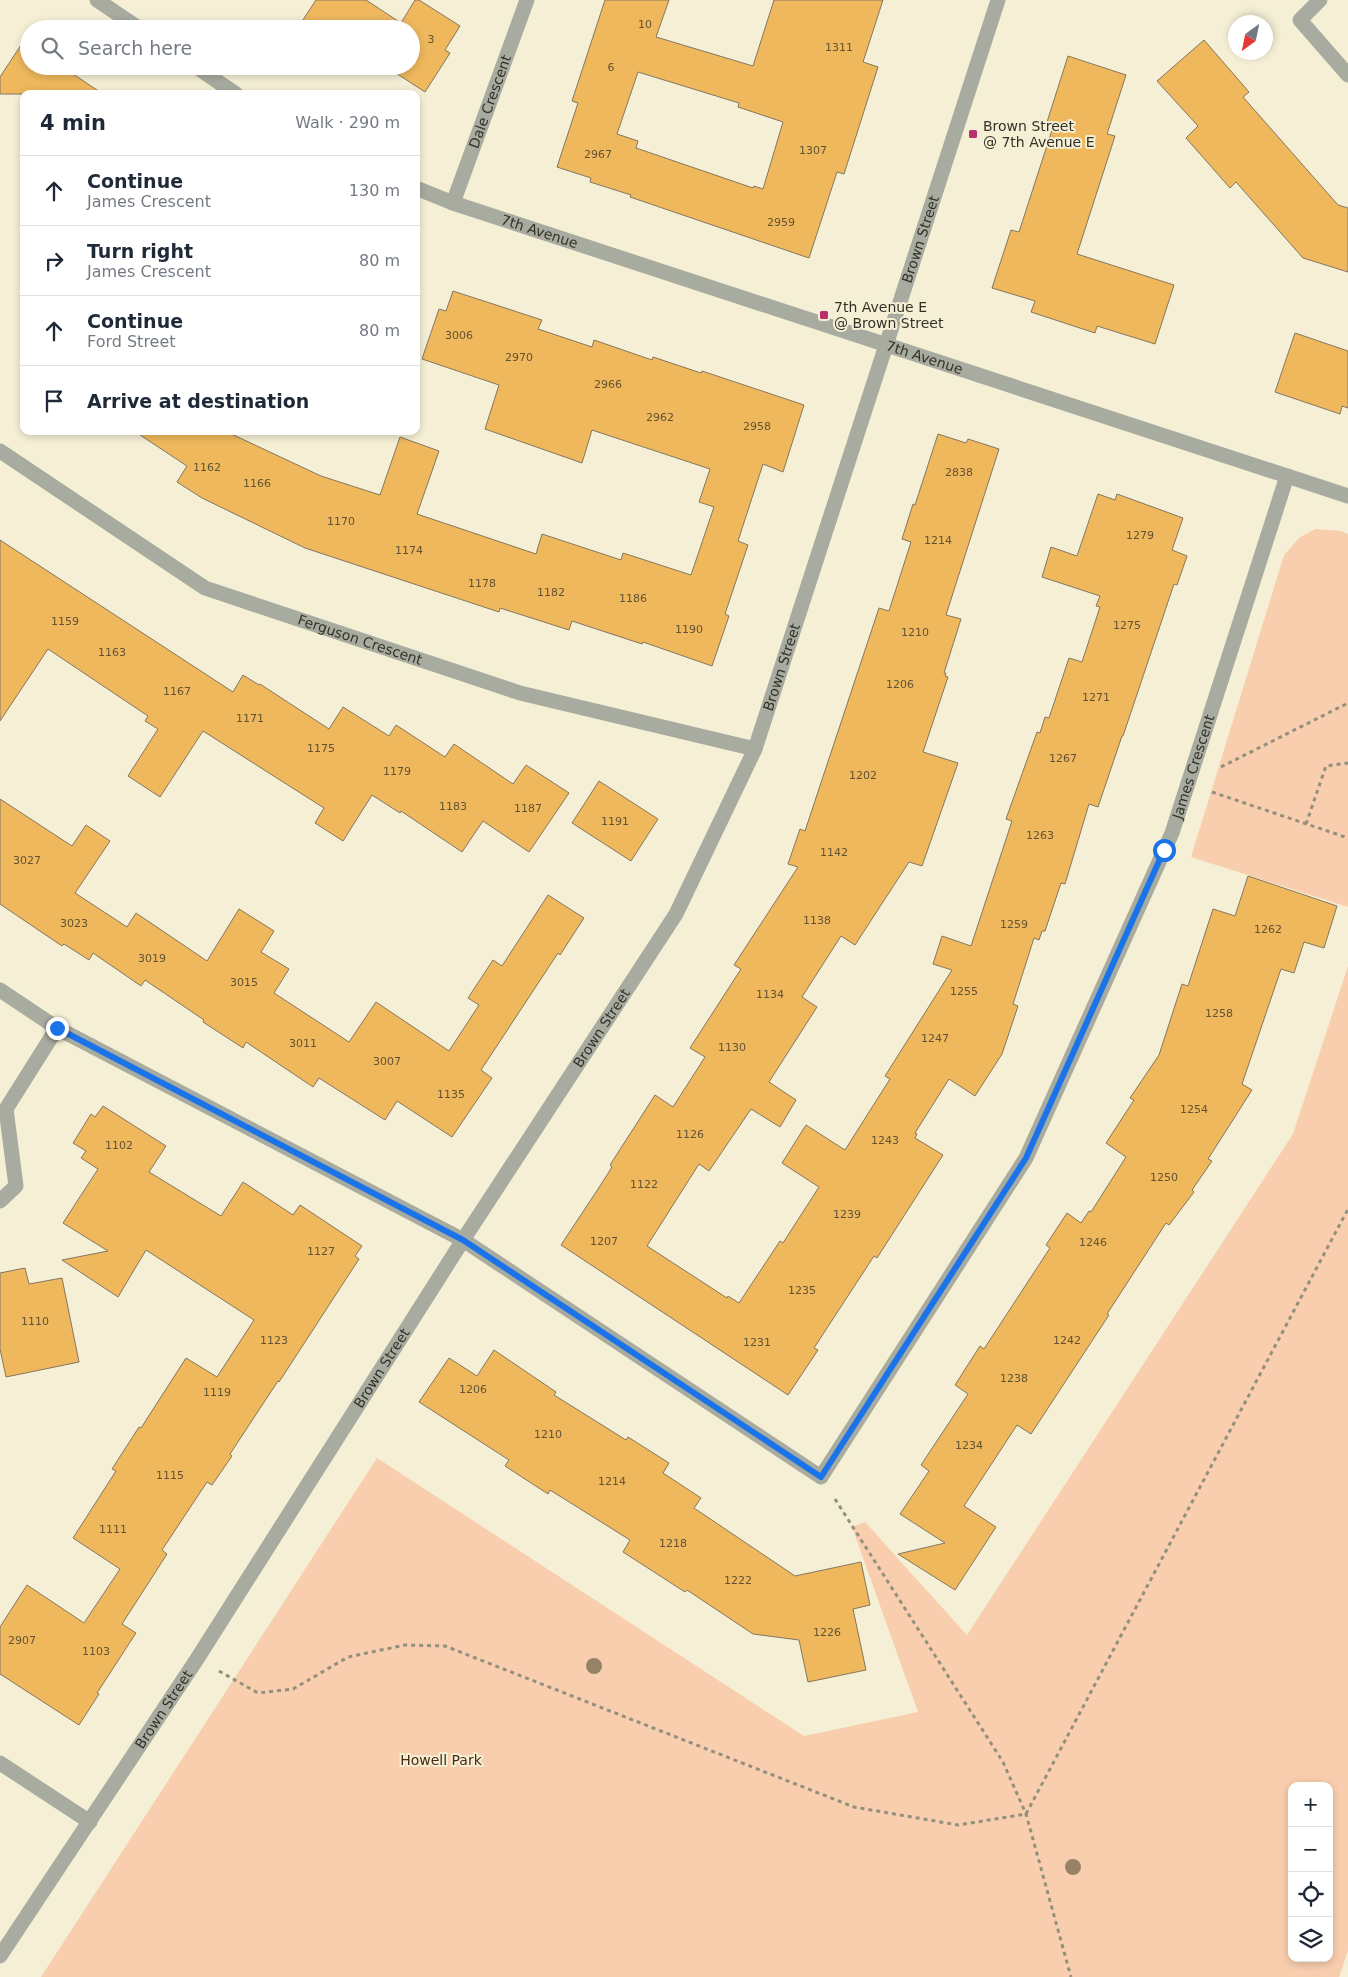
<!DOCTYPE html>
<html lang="en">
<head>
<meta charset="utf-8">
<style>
	body { margin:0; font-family:"DejaVu Sans",sans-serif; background:#f6f6f7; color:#1f2937 }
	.controls { position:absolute; right:15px; bottom:15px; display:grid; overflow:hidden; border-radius:10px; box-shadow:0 2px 8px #0003 }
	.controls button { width:45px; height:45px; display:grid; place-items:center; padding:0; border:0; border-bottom:1px solid #e0e1e3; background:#fff; color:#1f2937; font:25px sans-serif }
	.compass { position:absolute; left:1228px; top:15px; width:45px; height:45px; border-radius:50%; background:#fff; box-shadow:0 2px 8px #0003; rotate:213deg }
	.stop { position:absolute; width:15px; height:15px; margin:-11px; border:4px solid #1a73e8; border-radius:50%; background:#fff }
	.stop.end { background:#1a73e8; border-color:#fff; box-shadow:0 1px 5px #0008 }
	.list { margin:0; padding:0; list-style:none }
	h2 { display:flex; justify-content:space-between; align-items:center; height:65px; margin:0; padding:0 20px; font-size:21px }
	h2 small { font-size:16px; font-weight:400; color:#747a83 }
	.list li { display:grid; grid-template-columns:32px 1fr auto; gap:15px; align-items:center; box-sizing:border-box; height:70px; padding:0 20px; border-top:1px solid #e0e1e3 }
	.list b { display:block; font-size:19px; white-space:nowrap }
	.list p { margin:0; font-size:16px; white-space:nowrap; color:#747a83 }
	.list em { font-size:16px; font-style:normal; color:#747a83 }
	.icon { flex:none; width:28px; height:28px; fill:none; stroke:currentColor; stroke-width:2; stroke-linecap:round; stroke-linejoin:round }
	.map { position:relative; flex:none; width:1348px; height:1977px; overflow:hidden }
	.search { position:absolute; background:#fff; box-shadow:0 2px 8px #0003; left:20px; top:20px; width:400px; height:55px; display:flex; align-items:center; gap:12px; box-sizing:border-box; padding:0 18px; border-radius:28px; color:#747a83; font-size:19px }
	.panel { position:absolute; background:#fff; box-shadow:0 2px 8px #0003; left:20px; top:90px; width:400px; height:345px; border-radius:10px }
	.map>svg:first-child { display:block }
	.green { fill:#f8ceae; fill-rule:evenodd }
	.building { fill:#efb85d; stroke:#847660; fill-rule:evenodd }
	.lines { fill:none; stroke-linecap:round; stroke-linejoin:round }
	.path { stroke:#93907d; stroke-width:3; stroke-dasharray:4 4; stroke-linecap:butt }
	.minor { stroke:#a8ab9f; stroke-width:15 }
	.tree { fill:#968367 }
	.route { stroke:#1a73e8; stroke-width:6 }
	.poi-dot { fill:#ba306b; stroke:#f5f0d5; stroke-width:2 }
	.labels { text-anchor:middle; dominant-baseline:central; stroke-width:4; stroke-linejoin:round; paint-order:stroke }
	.number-label { font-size:11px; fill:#625334 }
	.street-label { font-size:14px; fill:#333127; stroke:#f5f0d5 }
	.poi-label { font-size:14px; fill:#333127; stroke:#f5f0d5; text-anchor:start }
	.park-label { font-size:14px; fill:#49290d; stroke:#f5f0d5 }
</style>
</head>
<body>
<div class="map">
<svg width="1348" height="1977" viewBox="0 0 1348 1977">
	<rect width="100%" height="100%" fill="#f5f0d5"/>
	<g class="green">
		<path d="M1316,529L1340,531L1348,534V907L1191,857L1284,555L1300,537Z"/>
		<path d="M1348,966V1951L1339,1977H41L377,1458L804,1736L918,1712L852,1527L865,1522L967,1635L1293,1134ZM1292,1786H1329V1958H1292Z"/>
	</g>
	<g class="building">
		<path d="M316,0H366L401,23L415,0H419L460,26L445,50L450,53L425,92L385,66H411V29H297Z"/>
		<path d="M605,0H669L656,37L753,66L774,0H883L863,62L878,67L844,174L837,172L809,258L630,197L631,195L590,182L591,178L557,167L578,103L572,101ZM638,72L739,103L738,107L783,122L763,189L754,186L753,188L636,148L638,141L617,134Z"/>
		<path d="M29,33V66H61L103,94H0V77Z"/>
		<path d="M1204,40L1249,92L1243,97L1338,205L1348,208V272L1303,258L1236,182L1230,188L1186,138L1198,126L1157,81Z"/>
		<path d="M1068,56L1126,75L1107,134L1115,136L1077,254L1174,285L1155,344L1097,326L1095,333L1031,312L1035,301L992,288L1011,230L1019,232L1054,124L1047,122Z"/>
		<path d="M453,291L542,320L538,329L592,347L594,340L652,360L653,357L701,373L702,371L804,405L783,472L763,464L738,541L748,545L725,614L729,616L712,666L643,642L642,644L572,621L569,630L500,608L499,612L305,548L202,498L177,482L187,466L134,431H225L321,476L380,495L400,437L439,451L417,514L536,554L542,534L621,560L623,553L691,575L714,507L699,502L710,469L592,430L582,463L485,429L499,385L422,359L439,309L446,311Z"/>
		<path d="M1295,333L1348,351V408L1342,406L1340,414L1275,392Z"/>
		<path d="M938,434L966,443L968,439L999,449L946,615L961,619L944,673H946L945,676L948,677L923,752L958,763L922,866L909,862L855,945L841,936L802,997L817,1007L769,1082L796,1100L780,1127L751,1109L709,1171L699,1164L647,1246L727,1298L728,1296L739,1303L780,1241L783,1243L819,1187L782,1163L806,1125L845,1150L890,1079L885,1076L952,970L933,964L942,936L971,946L1012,821L1006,819L1037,732L1040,733L1045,717L1049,718L1069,658L1082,662L1100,607L1096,606L1100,596L1042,577L1051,547L1077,556L1098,494L1115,500L1117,494L1183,518L1172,550L1187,556L1177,585L1174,584L1123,736H1122L1098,807L1089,804L1065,884L1061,883L1045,931H1042L1039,940L1034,938L1013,1004L1018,1006L1002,1054L975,1096L949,1079L915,1133L917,1134L915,1138L943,1155L877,1258L874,1256L814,1348L818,1350L788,1395L561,1245L600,1186L612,1167L610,1165L655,1095L673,1107L705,1057L690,1048L741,969L734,965L798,867L788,864L800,829L805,831L879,608L889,611L911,542L902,539L913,504L915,505Z"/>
		<path d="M0,540L233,692L243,675L259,685L260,684L329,729L343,707L389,736L396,725L445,757L454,744L513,784L526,765L569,793L529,852L483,821L462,852L401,811L400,813L372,795L343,841L315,823L324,808L203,731L160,797L128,776L158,729L145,721L148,716L48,649L0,721Z"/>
		<path d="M599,781L658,819L631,861L572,823Z"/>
		<path d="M0,799L72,846L86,825L110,841L75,893L127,927L136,913L207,961L239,909L274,931L261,952L289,969L274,993L349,1042L376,1002L449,1051L479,1005L468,998L493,960L502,966L548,895L584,918L560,955L558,953L481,1070L492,1078L452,1137L397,1101L385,1120L319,1078L313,1087L246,1042L243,1048L203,1022L204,1020L145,980L141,986L93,953L89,960L64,944L62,946L0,904Z"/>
		<path d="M1248,876L1337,906L1324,948L1304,942L1294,973L1281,969L1242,1084L1252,1090L1208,1159L1212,1161L1192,1190L1194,1192L1169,1225L1166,1223L1107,1314L1109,1315L1031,1434L1017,1425L964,1506L996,1527L955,1590L898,1554L945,1543L900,1514L929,1471L921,1465L968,1394L955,1385L980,1346L984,1349L1050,1248L1046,1245L1067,1213L1081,1223L1089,1211L1091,1212L1126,1157L1106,1143L1134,1100L1130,1098L1159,1055L1182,984L1188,986L1213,909L1235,916Z"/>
		<path d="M103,1106L166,1146L149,1172L221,1216L243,1182L293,1215L300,1205L362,1246L355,1256L359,1259L279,1382L278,1381L230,1454L232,1456L212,1485L207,1482L162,1550L167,1554L122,1624L136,1633L97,1693L99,1694L79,1725L0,1674V1627L27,1585L84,1623L120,1569L73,1538L116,1471L112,1469L139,1427L141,1428L186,1358L217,1377L254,1320L146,1250L118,1297L62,1260L108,1251L63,1223L98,1169L81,1158L86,1151L73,1143L91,1114L95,1117Z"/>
		<path d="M25,1268L29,1284L62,1278L79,1362L6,1377L0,1349V1273Z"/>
		<path d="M494,1350L556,1392L554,1395L626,1440L628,1437L669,1463L663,1473L701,1498L694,1508L795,1576L861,1562L870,1605L853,1609L866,1670L808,1682L799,1640L753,1634L687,1590L685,1592L623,1552L630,1540L550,1490L548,1494L505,1466L509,1460L419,1402L449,1358L477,1376Z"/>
	</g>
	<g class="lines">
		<g class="path">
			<path d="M1221,767L1348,703"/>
			<path d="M1212,792L1348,838"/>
			<path d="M1306,824L1326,766L1348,763"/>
			<path d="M835,1499L1003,1762L1026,1814L1071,1977"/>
			<path d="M219,1671L258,1693L293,1689L348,1657L405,1645L445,1646L854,1807L958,1825L1026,1814L1348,1209"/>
		</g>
		<g class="minor">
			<path d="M97,0L140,29"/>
			<path d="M1320,0L1300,20L1348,75"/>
			<path d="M195,66L236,94"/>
			<path id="s1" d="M416,188L453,203L1348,496"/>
			<path id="s2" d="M453,203L527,0"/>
			<path id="s3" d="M0,451L205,588L520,693L755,749"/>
			<path id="s4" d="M0,990L57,1028L463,1240L821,1477L1026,1158L1172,833L1287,476"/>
			<path d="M0,1201L16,1186L6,1109L57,1028"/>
			<path d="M0,1763L90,1822"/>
			<path id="s5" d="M0,1956L197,1659L463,1240L676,914L755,749L998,0"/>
		</g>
	</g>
	<g class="tree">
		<circle cx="594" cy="1666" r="8"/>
		<circle cx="1073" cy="1867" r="8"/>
	</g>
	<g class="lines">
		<path class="route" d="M57,1028L463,1240L821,1477L1026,1158L1164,850"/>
	</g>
	<g class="poi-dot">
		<rect x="968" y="129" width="10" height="10" rx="2.5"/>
		<rect x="819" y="310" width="10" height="10" rx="2.5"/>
	</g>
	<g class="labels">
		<g class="number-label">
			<text x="645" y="24">10</text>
			<text x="431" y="39">3</text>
			<text x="839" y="47">1311</text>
			<text x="611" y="67">6</text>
			<text x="813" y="150">1307</text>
			<text x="598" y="154">2967</text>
			<text x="781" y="222">2959</text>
			<text x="459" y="335">3006</text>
			<text x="519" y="357">2970</text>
			<text x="608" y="384">2966</text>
			<text x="660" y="417">2962</text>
			<text x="757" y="426">2958</text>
			<text x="207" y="467">1162</text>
			<text x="959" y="472">2838</text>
			<text x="257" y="483">1166</text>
			<text x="341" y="521">1170</text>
			<text x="1140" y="535">1279</text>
			<text x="938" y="540">1214</text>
			<text x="409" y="550">1174</text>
			<text x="482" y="583">1178</text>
			<text x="551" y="592">1182</text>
			<text x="633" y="598">1186</text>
			<text x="65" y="621">1159</text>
			<text x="1127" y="625">1275</text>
			<text x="689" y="629">1190</text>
			<text x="915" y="632">1210</text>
			<text x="112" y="652">1163</text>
			<text x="900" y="684">1206</text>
			<text x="177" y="691">1167</text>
			<text x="1096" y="697">1271</text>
			<text x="250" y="718">1171</text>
			<text x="321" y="748">1175</text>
			<text x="1063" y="758">1267</text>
			<text x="397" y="771">1179</text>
			<text x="863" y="775">1202</text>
			<text x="453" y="806">1183</text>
			<text x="528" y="808">1187</text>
			<text x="615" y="821">1191</text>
			<text x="1040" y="835">1263</text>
			<text x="834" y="852">1142</text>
			<text x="27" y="860">3027</text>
			<text x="817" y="920">1138</text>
			<text x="74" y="923">3023</text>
			<text x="1014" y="924">1259</text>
			<text x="1268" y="929">1262</text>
			<text x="152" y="958">3019</text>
			<text x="244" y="982">3015</text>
			<text x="964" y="991">1255</text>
			<text x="770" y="994">1134</text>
			<text x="1219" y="1013">1258</text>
			<text x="935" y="1038">1247</text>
			<text x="303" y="1043">3011</text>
			<text x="732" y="1047">1130</text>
			<text x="387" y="1061">3007</text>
			<text x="451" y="1094">1135</text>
			<text x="1194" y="1109">1254</text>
			<text x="690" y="1134">1126</text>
			<text x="885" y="1140">1243</text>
			<text x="119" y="1145">1102</text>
			<text x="1164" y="1177">1250</text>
			<text x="644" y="1184">1122</text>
			<text x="847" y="1214">1239</text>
			<text x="604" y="1241">1207</text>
			<text x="1093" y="1242">1246</text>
			<text x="321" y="1251">1127</text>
			<text x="802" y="1290">1235</text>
			<text x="35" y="1321">1110</text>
			<text x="274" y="1340">1123</text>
			<text x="1067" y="1340">1242</text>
			<text x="757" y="1342">1231</text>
			<text x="1014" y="1378">1238</text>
			<text x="473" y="1389">1206</text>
			<text x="217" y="1392">1119</text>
			<text x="548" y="1434">1210</text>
			<text x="969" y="1445">1234</text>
			<text x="170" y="1475">1115</text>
			<text x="612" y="1481">1214</text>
			<text x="113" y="1529">1111</text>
			<text x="673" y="1543">1218</text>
			<text x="738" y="1580">1222</text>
			<text x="827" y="1632">1226</text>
			<text x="22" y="1640">2907</text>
			<text x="96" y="1651">1103</text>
		</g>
		<g class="street-label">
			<text stroke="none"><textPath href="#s2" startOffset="108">Dale Crescent</textPath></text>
			<text stroke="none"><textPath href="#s1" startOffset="131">7th Avenue</textPath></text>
			<text stroke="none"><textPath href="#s5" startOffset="1961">Brown Street</textPath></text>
			<text stroke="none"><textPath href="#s1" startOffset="536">7th Avenue</textPath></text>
			<text stroke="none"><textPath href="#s3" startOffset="410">Ferguson Crescent</textPath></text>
			<text stroke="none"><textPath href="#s5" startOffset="1511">Brown Street</textPath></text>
			<text stroke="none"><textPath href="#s4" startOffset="1761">James Crescent</textPath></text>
			<text stroke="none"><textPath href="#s5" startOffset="1106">Brown Street</textPath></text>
			<text stroke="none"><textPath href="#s5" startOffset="701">Brown Street</textPath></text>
			<text stroke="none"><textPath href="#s5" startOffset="296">Brown Street</textPath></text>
		</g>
		<g class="poi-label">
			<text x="983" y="126">Brown Street<tspan x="983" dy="16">@ 7th Avenue E</tspan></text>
			<text x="834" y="307">7th Avenue E<tspan x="834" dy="16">@ Brown Street</tspan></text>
		</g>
		<g class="park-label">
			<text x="441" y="1760">Howell Park</text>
		</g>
	</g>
</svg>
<div class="controls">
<button>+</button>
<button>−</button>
<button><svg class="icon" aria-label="locate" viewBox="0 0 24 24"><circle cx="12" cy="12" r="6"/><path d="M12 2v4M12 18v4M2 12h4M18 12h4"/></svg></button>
<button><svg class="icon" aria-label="layers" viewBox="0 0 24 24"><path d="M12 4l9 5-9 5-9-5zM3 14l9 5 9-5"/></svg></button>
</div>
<svg class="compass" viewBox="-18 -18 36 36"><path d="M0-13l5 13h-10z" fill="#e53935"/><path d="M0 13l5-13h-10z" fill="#747a83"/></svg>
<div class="stop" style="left:1164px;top:850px"></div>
<div class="stop end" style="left:57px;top:1028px"></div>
<div class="search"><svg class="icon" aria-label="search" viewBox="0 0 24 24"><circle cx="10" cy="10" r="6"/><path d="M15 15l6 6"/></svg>Search here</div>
<section class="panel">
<h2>4 min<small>Walk · 290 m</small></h2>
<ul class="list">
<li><svg class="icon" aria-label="ahead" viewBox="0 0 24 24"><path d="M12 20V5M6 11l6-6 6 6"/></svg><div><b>Continue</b><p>James Crescent</p></div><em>130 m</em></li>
<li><svg class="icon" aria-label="right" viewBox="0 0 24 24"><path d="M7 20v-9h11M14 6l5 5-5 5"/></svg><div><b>Turn right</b><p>James Crescent</p></div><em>80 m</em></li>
<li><svg class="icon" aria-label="ahead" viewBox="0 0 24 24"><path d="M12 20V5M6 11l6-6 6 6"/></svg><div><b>Continue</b><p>Ford Street</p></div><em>80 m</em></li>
<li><svg class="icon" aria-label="arrive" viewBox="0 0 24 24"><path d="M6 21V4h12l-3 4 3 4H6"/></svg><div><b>Arrive at destination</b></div></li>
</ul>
</section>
</div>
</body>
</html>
